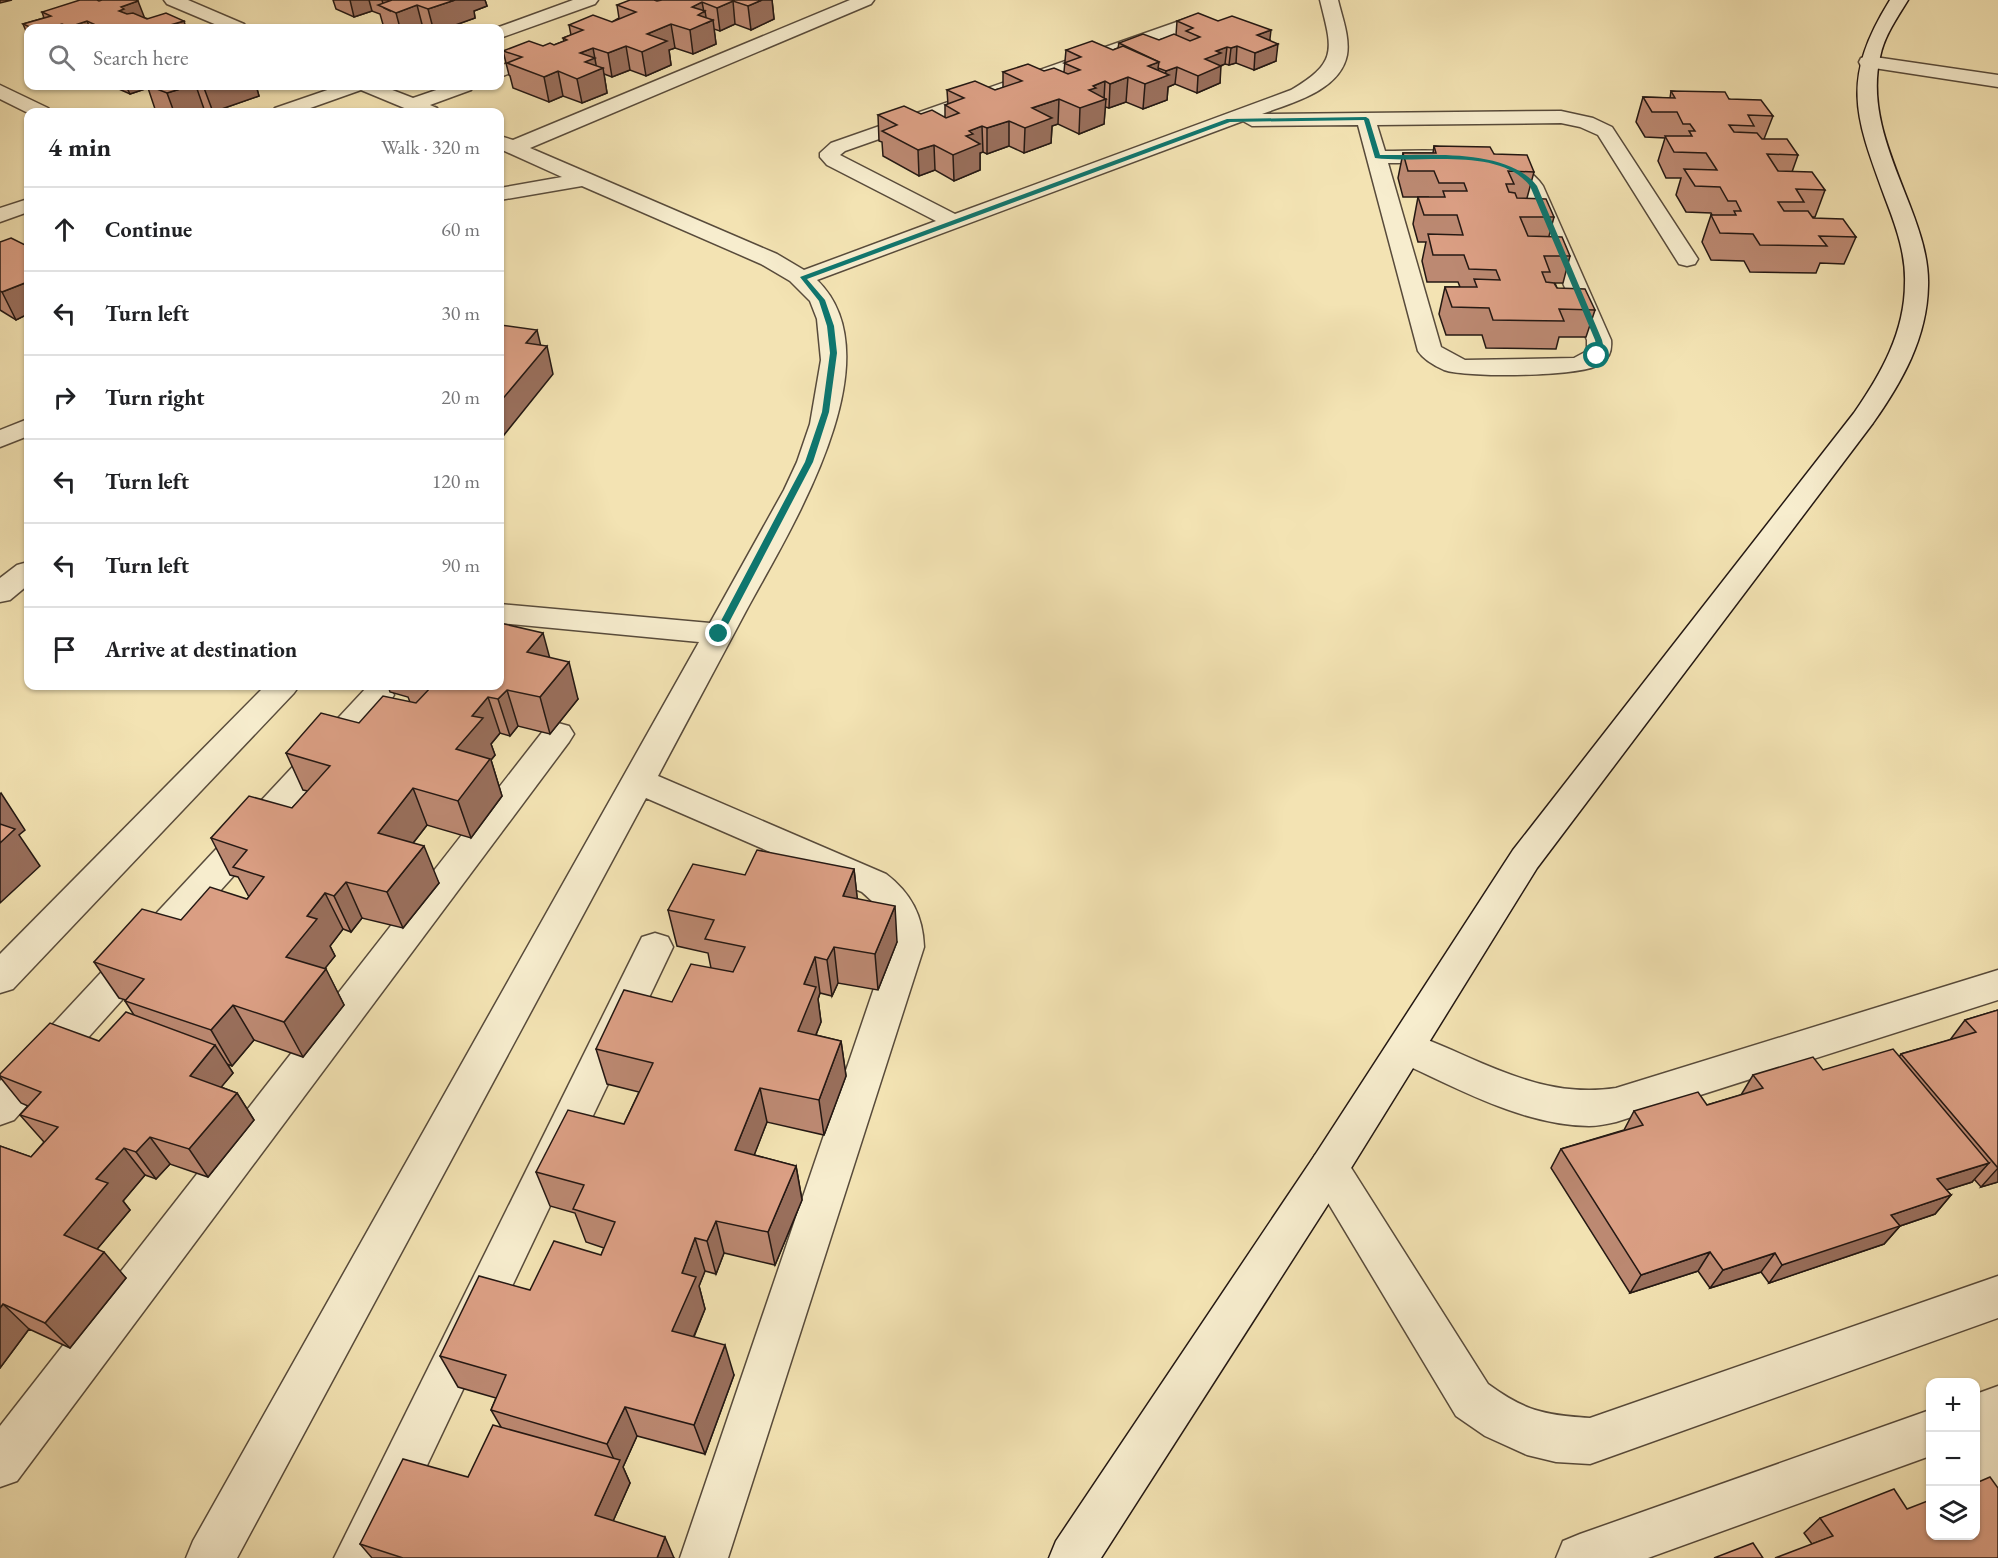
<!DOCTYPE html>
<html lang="en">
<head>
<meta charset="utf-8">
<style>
	body { margin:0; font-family:"EB Garamond",serif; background:#f6f6f6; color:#202124 }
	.controls { position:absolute; right:18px; bottom:18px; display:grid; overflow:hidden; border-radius:12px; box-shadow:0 2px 4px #0004 }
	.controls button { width:54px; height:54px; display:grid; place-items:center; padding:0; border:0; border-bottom:2px solid #e0e0e0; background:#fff; color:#202124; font:30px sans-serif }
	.stop { position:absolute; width:18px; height:18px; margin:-14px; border:4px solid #0f766e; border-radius:50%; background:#fff }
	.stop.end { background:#0f766e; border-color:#fff; box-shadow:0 2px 6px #0008 }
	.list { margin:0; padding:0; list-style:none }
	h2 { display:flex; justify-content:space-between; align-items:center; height:78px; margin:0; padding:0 24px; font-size:26px }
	h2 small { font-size:20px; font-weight:400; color:#757577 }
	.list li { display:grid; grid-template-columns:39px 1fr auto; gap:18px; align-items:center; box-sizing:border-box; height:84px; padding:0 24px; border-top:2px solid #e0e0e0 }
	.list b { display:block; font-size:22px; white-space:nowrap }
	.list em { font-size:20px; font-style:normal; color:#757577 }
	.icon { flex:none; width:33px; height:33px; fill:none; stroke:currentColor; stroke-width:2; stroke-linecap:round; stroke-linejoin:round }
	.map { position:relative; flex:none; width:1998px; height:1558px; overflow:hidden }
	.search { position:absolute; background:#fff; box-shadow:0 2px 4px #0004; left:24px; top:24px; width:480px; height:66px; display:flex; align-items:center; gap:15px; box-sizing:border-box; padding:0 21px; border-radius:12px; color:#757577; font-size:22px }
	.panel { position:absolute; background:#fff; box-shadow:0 2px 4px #0004; left:24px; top:108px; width:480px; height:582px; border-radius:12px }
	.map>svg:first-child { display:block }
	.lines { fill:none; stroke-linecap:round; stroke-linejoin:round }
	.lane-casing { stroke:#584b3b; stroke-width:3 }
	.street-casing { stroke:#584b3b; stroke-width:3 }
	.secondary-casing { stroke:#241813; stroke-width:3 }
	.lane { fill:#f7edce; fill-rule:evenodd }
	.street { fill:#f7edce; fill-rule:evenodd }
	.secondary { fill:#f7edce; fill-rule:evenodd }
	.wall { fill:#bc8972; stroke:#241813; stroke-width:1.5 }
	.shaded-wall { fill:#996f5c; stroke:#241813; stroke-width:1.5 }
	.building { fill:#db9f84; stroke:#241813; stroke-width:1.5 }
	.route { fill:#0f766e }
</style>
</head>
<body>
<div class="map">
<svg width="1998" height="1558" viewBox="0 0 1998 1558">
	<rect width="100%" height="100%" fill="#f3e3b3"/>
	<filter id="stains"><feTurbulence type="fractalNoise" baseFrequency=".00333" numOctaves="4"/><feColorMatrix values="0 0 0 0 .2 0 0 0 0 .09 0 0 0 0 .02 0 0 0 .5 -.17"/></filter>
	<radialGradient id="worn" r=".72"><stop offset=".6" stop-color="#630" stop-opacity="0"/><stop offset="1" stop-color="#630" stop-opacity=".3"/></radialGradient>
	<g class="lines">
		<defs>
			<g id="lane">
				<path d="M0,85L48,108L51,112L28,113L0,99Z"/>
				<path d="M28,419V436L0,447V430Z"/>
			</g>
			<g id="street">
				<path d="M164,0H188L244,24L247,28H224L167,4Z"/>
				<path d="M573,0H598L595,4L500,38V28H496Z"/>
				<path d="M850,0H874L871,4L530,148L777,254L804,270L936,221L827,165L820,157V153L831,143L1191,17H1203L1206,21L1203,25L845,151L840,155L955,214L1291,90C1339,62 1332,49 1320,0H1338C1342,17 1350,37 1347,55C1340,91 1291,103 1262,114L1561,111L1593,118L1612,127L1698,259L1695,264L1687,266L1679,264L1598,135L1580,127L1561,123L1377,125L1385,151C1431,151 1514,143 1543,186L1611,340C1612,350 1609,359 1601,364C1581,377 1467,378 1444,370C1435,366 1423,359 1418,351L1358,125L1252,126L1243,121L817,280C899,359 787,535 746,611C717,666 687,721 658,776L886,874C911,893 923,916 924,947L728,1558H680L888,947C887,919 883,910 862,892L646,798L237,1558H186L193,1541L699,642L500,623V604L710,623L784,490L797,462L810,424L821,360L817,319L810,301L790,281L761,264L582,186L500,200V188L562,177L500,149V136L513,140ZM1388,163C1431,163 1492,154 1523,188L1587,340V351L1574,358L1465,360L1441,347Z"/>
				<path d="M550,47L556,48L559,52L556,56L500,77V66Z"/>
				<path d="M1868,56L1998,75V87L1861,66L1859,62L1861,58Z"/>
				<path d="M339,86H382L413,98L448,86H473L471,90L430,105L437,108L439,112H414L361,90L299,112H272L275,108Z"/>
				<path d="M28,199V212L0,222V208Z"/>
				<path d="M28,562V585L10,600L0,602V578L17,565Z"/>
				<path d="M265,686H299L294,693L13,989L0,993V954Z"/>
				<path d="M374,686L389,687L394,695L389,703L14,1120L0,1125V1081L367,687Z"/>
				<path d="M558,723L569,726L574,734L569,742L17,1481L0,1487V1426L547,726Z"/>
				<path d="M655,933L668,937L673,947L383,1558H334L637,947L642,937Z"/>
				<path d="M1998,970V1000L1616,1122C1607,1124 1598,1126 1589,1126C1520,1125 1454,1086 1393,1059L1388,1048L1393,1037L1407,1032C1478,1057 1537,1100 1616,1088Z"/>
				<path d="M1329,1150L1343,1155L1488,1384C1525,1411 1544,1415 1590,1418L1998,1276V1318L1590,1464L1556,1462L1527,1455L1485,1436L1456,1416L1315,1181L1309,1168L1315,1155Z"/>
				<path d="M1998,1386V1499L1981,1492L1976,1482V1394Z"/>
				<path d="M1930,1410V1456L1648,1558H1556L1563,1541L1580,1534Z"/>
			</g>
			<path id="secondary" d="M1890,0H1908C1897,18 1884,36 1880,57C1868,109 1892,159 1910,206C1920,232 1929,259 1928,286C1927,338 1902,382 1873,423L1537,868L1343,1181L1101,1558H1049L1056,1541L1315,1155L1513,850L1854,413C1881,374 1905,332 1905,283C1906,256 1897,229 1887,203C1856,118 1839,82 1890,0Z"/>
		</defs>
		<use href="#lane" class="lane-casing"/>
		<use href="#street" class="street-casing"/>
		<use href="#secondary" class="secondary-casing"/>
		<use href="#lane" class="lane"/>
		<use href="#street" class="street"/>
		<use href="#secondary" class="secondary"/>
	</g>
	<g class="wall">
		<path d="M333,0H485L487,6L474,11L475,18L447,28H384L380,14L372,11L354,17L336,9Z"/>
		<path d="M662,0H772L774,19L751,30L735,24L720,31L714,29L716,44L693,54L675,48L669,50L671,65L646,76L630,70L612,77L604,74L607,93L582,103L563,96L549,102L513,88L510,76L509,75L503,51L554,45L564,41L563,38L571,35L569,25L612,22L619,18L617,5Z"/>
		<path d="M42,12L145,18L186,28H28V36L23,24L44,18Z"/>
		<path d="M1177,21L1270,40L1276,61L1254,70L1236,63L1229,65L1225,64L1220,66V83L1197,93L1175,84L1168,87L1167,100L1143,109L1126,102L1109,108L1105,107L1104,124L1079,134L1058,124L1052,126L1051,143L1024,153L1009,146L987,154L983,152L980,153V170L954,181L935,170L919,176L883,156L882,142L879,141L878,115L921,114L945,118V105H948L947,90H995L1003,88V72L1044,71L1064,72L1066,50H1113L1118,48L1119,43L1159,40L1176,35Z"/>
		<path d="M112,86H268L257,89L259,96L213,112L204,109L193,112H163L155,109L148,88L130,94Z"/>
		<path d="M1671,91L1729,99L1773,116L1764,139L1798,155L1792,172L1825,190L1815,217H1812L1813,218L1856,237L1844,264L1820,263L1816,273L1750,272L1744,261L1711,260L1702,242L1711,215H1712L1711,213L1686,212L1676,195L1681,178H1666L1658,161L1665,138L1645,137L1636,122L1643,97L1670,98Z"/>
		<path d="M1434,146L1494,154L1534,172L1527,198L1554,217L1549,236L1570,256L1563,283H1555L1557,288L1595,310L1586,337H1559L1556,349L1486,348L1482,335H1446L1439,314L1445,287H1460L1458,282H1427L1422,261L1426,242H1418L1413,224L1418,197H1429H1403L1398,178L1403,153H1433Z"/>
		<path d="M0,242L25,245L28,244V314L16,320L0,310Z"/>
		<path d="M550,658L578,699L550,734L518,726L510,736L500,733L491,744L495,755L491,760L502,796L471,838L427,825L413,843L439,883L403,928L362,918L351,932L343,929L330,946L335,956L325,968L344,1005L303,1057L254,1040L232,1066L227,1064L233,1073L221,1087L237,1093L254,1120L208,1177L170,1164L156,1179L145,1175L123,1201L130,1210L97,1249L126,1278L70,1348L29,1329L0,1368V1146L31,1157L44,1142L20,1115L28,1106L21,1103L0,1077V1074L99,1041L134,1015L125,1001L126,1000L119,998L94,962L181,920L247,899L249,897L238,877L230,875L211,838L292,808L308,791L303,790L286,753L410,702L408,697L390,692L388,686H500Z"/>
		<path d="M854,869L857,898L897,942L878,990L838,983L832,996L820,993L818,999L821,1022L816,1035L841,1041L846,1076L824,1135L767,1122L754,1155L796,1166L802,1200L775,1265L724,1253L716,1274L705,1271L699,1286L705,1309L694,1337L734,1375L705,1454L637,1436L623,1467L630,1483L613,1521L674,1558H372L360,1544L468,1477L501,1427L491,1410L496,1398L458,1387L440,1356L530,1290L601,1255L604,1248L586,1242L575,1213L550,1206L536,1172L624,1124L639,1092L607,1084L596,1049L672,1002L711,968L708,953L677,946L668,910L745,875Z"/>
		<path d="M1998,1010V1182L1981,1187L1974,1179L1972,1182L1946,1190L1951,1195L1935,1214L1900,1226L1884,1244L1769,1283L1761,1272L1710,1288L1698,1271L1630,1293L1551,1168L1561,1149L1624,1130L1634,1111L1707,1105L1741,1095L1753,1075L1823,1070L1899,1057L1901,1054L1950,1040L1965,1020Z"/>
		<path d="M1907,1509L1812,1544L1804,1533L1820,1518Z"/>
	</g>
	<g class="shaded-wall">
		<path d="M0,0H12L0,3Z"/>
		<path d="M350,0H369L372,11L354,17Z"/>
		<path d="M382,0H388L390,11L384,8Z"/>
		<path d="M455,0H485L487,6L474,11L475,18L447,28H433L428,9Z"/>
		<path d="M762,0H772L774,19L751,30L748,6Z"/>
		<path d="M138,1L147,24L119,11L121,7Z"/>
		<path d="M733,1L735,24L720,31L717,8Z"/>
		<path d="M702,2L704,12L705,11L707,23L713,20L716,44L693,54L690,30L692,7Z"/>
		<path d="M417,5L423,28H400L396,13Z"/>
		<path d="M87,21L90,28H69V27Z"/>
		<path d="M184,21L186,28H160Z"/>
		<path d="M62,24L64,28H49Z"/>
		<path d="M671,24L675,48L669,50L671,65L646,76L642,52L647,34Z"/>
		<path d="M1271,30L1269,47L1257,35Z"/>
		<path d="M1278,44L1276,61L1254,70L1255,53Z"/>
		<path d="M626,46L630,70L612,77L608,53Z"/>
		<path d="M1237,46L1236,63L1229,65L1231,48Z"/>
		<path d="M1227,47L1225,64L1220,66H1221L1220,83L1197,93L1198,76L1205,59L1216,51Z"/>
		<path d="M593,48L597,70L603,68L607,93L582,103L577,79L580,53Z"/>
		<path d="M1159,62L1158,79L1165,76L1166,71L1177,67L1175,84L1168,87L1167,100L1143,109L1145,84L1148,66Z"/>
		<path d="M558,71L563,96L549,102L544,77Z"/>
		<path d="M1128,77L1126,102L1109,108L1110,84Z"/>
		<path d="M1105,81L1104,99H1106L1104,124L1079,134L1080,108L1089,90L1093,86Z"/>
		<path d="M126,86H146L148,88L130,94Z"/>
		<path d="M190,86H196L204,109L193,112H174L167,93Z"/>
		<path d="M210,86H268L257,89L259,96L213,112L204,88Z"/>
		<path d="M1059,99L1058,124L1052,126L1051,143L1024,153L1025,128L1032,108Z"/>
		<path d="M1009,121V146L987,154V128Z"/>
		<path d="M982,126L983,152L980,153V170L954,181L953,155L969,131Z"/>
		<path d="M934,145L935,170L919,176L918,150Z"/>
		<path d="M25,283L28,291V314L16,320L2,292Z"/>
		<path d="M537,330L542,351L547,346L553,374L500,440V402L526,343Z"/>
		<path d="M543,633L553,670L527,652Z"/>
		<path d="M569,662L578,699L550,734L540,697Z"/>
		<path d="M507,690L518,726L510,736L498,699Z"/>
		<path d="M488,697L500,733L491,744L495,755L491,760L502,796L471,838L458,801L456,749L472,716Z"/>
		<path d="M413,788L427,825L393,869L378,833Z"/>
		<path d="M1,793L25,830L19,835L40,866L0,903V794Z"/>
		<path d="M424,846L439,883L403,928L387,892Z"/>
		<path d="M854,869L858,905L843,896Z"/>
		<path d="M346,882L362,918L351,932L334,896Z"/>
		<path d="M325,893L343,929L330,946L335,956L306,992L286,957L307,916Z"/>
		<path d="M895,906L897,942L878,990L875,954Z"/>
		<path d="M834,947L838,983L832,996L827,960Z"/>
		<path d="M815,957L820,993L818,999L821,1022L803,1066L798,1031L804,984Z"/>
		<path d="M326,969L344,1005L303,1057L284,1022Z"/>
		<path d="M233,1005L254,1040L232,1066L211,1030Z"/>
		<path d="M841,1041L846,1076L824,1135L819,1100Z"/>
		<path d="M215,1045L233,1073L208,1103L190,1076Z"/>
		<path d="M760,1088L767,1122L743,1184L735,1150Z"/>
		<path d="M237,1093L254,1120L208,1177L189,1149Z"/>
		<path d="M150,1137L170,1164L156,1179L136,1152Z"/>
		<path d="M124,1148L145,1175L123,1201L130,1210L87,1261L64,1235L96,1179Z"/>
		<path d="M1989,1163L1972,1182L1921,1198L1937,1179Z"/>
		<path d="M796,1166L802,1200L775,1265L768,1232Z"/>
		<path d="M1998,1168V1182L1981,1187Z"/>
		<path d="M1951,1195L1935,1214L1900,1226L1884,1244L1769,1283L1782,1265L1891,1215Z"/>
		<path d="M716,1221L724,1253L716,1274L707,1241Z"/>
		<path d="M695,1238L705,1271L699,1286L705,1309L683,1362L672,1331L682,1273Z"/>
		<path d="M104,1252L126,1278L70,1348L45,1323Z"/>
		<path d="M1710,1252L1698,1271L1630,1293L1641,1275Z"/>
		<path d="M1775,1253L1761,1272L1710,1288L1723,1270Z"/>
		<path d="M3,1304L29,1329L0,1368V1308Z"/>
		<path d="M725,1345L734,1375L705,1454L694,1425Z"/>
		<path d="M625,1407L637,1436L623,1467L630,1483L606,1537L595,1515L617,1466L607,1444Z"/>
		<path d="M665,1537L674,1558H657Z"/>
	</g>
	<g class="building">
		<path d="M80,0H97L99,1L102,0H137L138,1L121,7L124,9L119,11L127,14L133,13L147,19L166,13L184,21L160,28H86L96,25L87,21L69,27L62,24L49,28H32L23,24L51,16L42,12Z"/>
		<path d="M392,0H455L428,9L417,5L396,13L378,5Z"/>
		<path d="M630,0H654L657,1L662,0H762L748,6L733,1L717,8L702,2L692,7L705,11L698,15L713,20L690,30L671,24L647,34L667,41L642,52L626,46L608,53L593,48L580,53L595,58L585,62L603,68L577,79L558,71L544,77L507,63L522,57L503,51L529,41L543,46L550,43L554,45L567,40L563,38L583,30L569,25L593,15L612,22L636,12L617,5Z"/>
		<path d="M1198,13L1218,21L1232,16L1271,30L1257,35L1278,44L1255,53L1237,46L1231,48L1227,47L1216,51L1221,53L1205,59L1221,66L1198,76L1177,67L1166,71L1158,68L1159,62L1119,43L1143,34L1159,40L1174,34L1190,41L1200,37L1186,31L1193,28L1177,21Z"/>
		<path d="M1092,41L1113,50L1123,46L1159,62L1148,66L1169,75L1145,84L1128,77L1110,84L1105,81L1093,86L1096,88L1089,90L1106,99L1080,108L1059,99L1032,108L1052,118L1025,128L1009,121L987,128L982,126L969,131L973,134L966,136L980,144L953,155L934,145L918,150L882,131L897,125L878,115L904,106L921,114L932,110L946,118L959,113L945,105L964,98L947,90L975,81L995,90L1022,81L1003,72L1028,64L1044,71L1054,68L1068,74L1080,70L1064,63L1081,57L1066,50Z"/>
		<path d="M149,86H190L167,93Z"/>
		<path d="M1671,91L1725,92L1729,99L1761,100L1773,116L1748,115L1754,126L1729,125L1734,132L1757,133L1762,139H1787L1798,155L1767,154L1778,171L1812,172L1825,190L1796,189L1804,202H1778L1784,211H1808L1813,218L1843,219L1856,237L1819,236L1827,246L1760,245L1753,234L1720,233L1711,215H1736L1734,211H1741L1736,201H1728L1720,187L1695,186L1684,169L1717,170L1706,153L1674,152L1665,136H1692L1689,131H1695L1690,124H1683L1677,112H1652L1643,97L1675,98Z"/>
		<path d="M1434,146L1490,147L1494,154L1527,155L1534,172L1508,171L1514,184H1506L1509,192L1515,193L1517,198L1546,199L1554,217H1520L1528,236L1562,237L1570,256H1544L1550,272H1542L1546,282L1554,283L1557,288L1585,289L1595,310L1559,309L1564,321L1493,320L1489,308L1452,307L1445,287H1477L1474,279L1500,280L1496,270L1469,269L1464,255H1433L1428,234L1463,235L1457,215H1424L1418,197H1445L1443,191H1467L1464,183H1439L1434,171H1408L1403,153H1436Z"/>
		<path d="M11,238L25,245L28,244V286L25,283L2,292L0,291V242Z"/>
		<path d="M500,325L537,330L526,343L547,346L500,402Z"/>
		<path d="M500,623L543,633L527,652L569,662L540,697L507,690L498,699L488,697L472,716L483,718L456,749L490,759L458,801L413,788L378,833L424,846L387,892L346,882L334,896L325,893L307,916L317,919L286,957L326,969L284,1022L233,1005L211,1030L125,1001L144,979L94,962L142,909L181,920L210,887L247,899L264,877L233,867L247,850L211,838L249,796L292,808L330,766L286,753L321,713L359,723L383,696L416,703L432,686H430H500Z"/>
		<path d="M0,824L15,829L0,843Z"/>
		<path d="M757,850L854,869L843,896L895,906L875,954L834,947L827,960L815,957L804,984L816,987L798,1031L841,1041L819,1100L760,1088L735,1150L796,1166L768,1232L716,1221L707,1241L695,1238L682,1273L696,1277L672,1331L725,1345L694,1425L625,1407L607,1444L491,1410L506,1375L440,1356L479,1276L530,1290L554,1241L601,1255L615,1222L573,1209L584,1185L536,1172L568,1110L624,1124L653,1063L596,1049L624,990L672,1002L691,964L733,972L745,947L705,939L714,920L668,910L693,864L745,875Z"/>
		<path d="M1998,1010V1168L1901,1054L1976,1032L1965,1020Z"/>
		<path d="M126,1012L215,1045L190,1076L237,1093L189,1149L150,1137L136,1152L124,1148L96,1179L108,1183L64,1235L104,1252L45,1323L3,1304L0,1308V1146L31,1157L58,1127L20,1115L41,1092L0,1076V1074L50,1023L99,1041Z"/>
		<path d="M1893,1049L1989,1163L1937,1179L1951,1195L1891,1215L1900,1226L1782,1265L1775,1253L1723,1270L1710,1252L1641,1275L1561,1149L1643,1125L1634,1111L1698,1092L1707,1105L1763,1088L1753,1075L1813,1057L1823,1070Z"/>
		<path d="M493,1425L620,1460L595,1515L665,1537L657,1558H403L360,1544L403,1459L468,1477Z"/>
		<path d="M1990,1477L1998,1488V1558H1775L1833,1536L1820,1518L1894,1489L1907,1509L1930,1500V1536H1976V1483Z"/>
		<path d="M1753,1543L1763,1558H1714Z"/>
	</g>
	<path class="route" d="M1366,117L1369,119L1380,155C1425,156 1507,147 1537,186L1602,340L1604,349L1599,358L1593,356L1597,349L1595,340L1530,186C1499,146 1421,164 1375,158L1364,120L1230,122L807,279L825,300L834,326L837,353L829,412L813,462L723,634L716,636L714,634L805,462L822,412L830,353L827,326L819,301L800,277L1227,119Z"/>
	<rect width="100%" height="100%" filter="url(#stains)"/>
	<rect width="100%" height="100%" fill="url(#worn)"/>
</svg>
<div class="controls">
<button>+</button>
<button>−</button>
<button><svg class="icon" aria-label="layers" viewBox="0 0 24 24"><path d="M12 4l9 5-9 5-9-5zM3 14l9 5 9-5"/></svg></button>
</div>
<div class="stop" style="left:1597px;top:356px"></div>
<div class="stop end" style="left:719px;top:634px"></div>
<div class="search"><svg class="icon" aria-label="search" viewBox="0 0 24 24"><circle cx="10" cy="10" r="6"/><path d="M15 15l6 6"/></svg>Search here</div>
<section class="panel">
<h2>4 min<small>Walk · 320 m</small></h2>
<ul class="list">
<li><svg class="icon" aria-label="ahead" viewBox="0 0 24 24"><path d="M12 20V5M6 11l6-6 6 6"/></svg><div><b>Continue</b></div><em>60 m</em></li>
<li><svg class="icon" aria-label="left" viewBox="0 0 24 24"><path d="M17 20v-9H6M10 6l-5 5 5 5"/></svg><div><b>Turn left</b></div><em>30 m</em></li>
<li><svg class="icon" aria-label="right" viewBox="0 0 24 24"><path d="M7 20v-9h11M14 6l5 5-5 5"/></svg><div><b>Turn right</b></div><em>20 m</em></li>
<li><svg class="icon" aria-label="left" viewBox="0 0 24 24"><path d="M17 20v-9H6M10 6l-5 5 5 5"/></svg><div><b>Turn left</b></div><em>120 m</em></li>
<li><svg class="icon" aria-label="left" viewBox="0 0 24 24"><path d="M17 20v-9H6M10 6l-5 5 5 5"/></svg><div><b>Turn left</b></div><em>90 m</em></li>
<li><svg class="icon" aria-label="arrive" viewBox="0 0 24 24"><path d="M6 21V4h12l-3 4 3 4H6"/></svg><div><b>Arrive at destination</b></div></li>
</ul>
</section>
</div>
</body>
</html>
